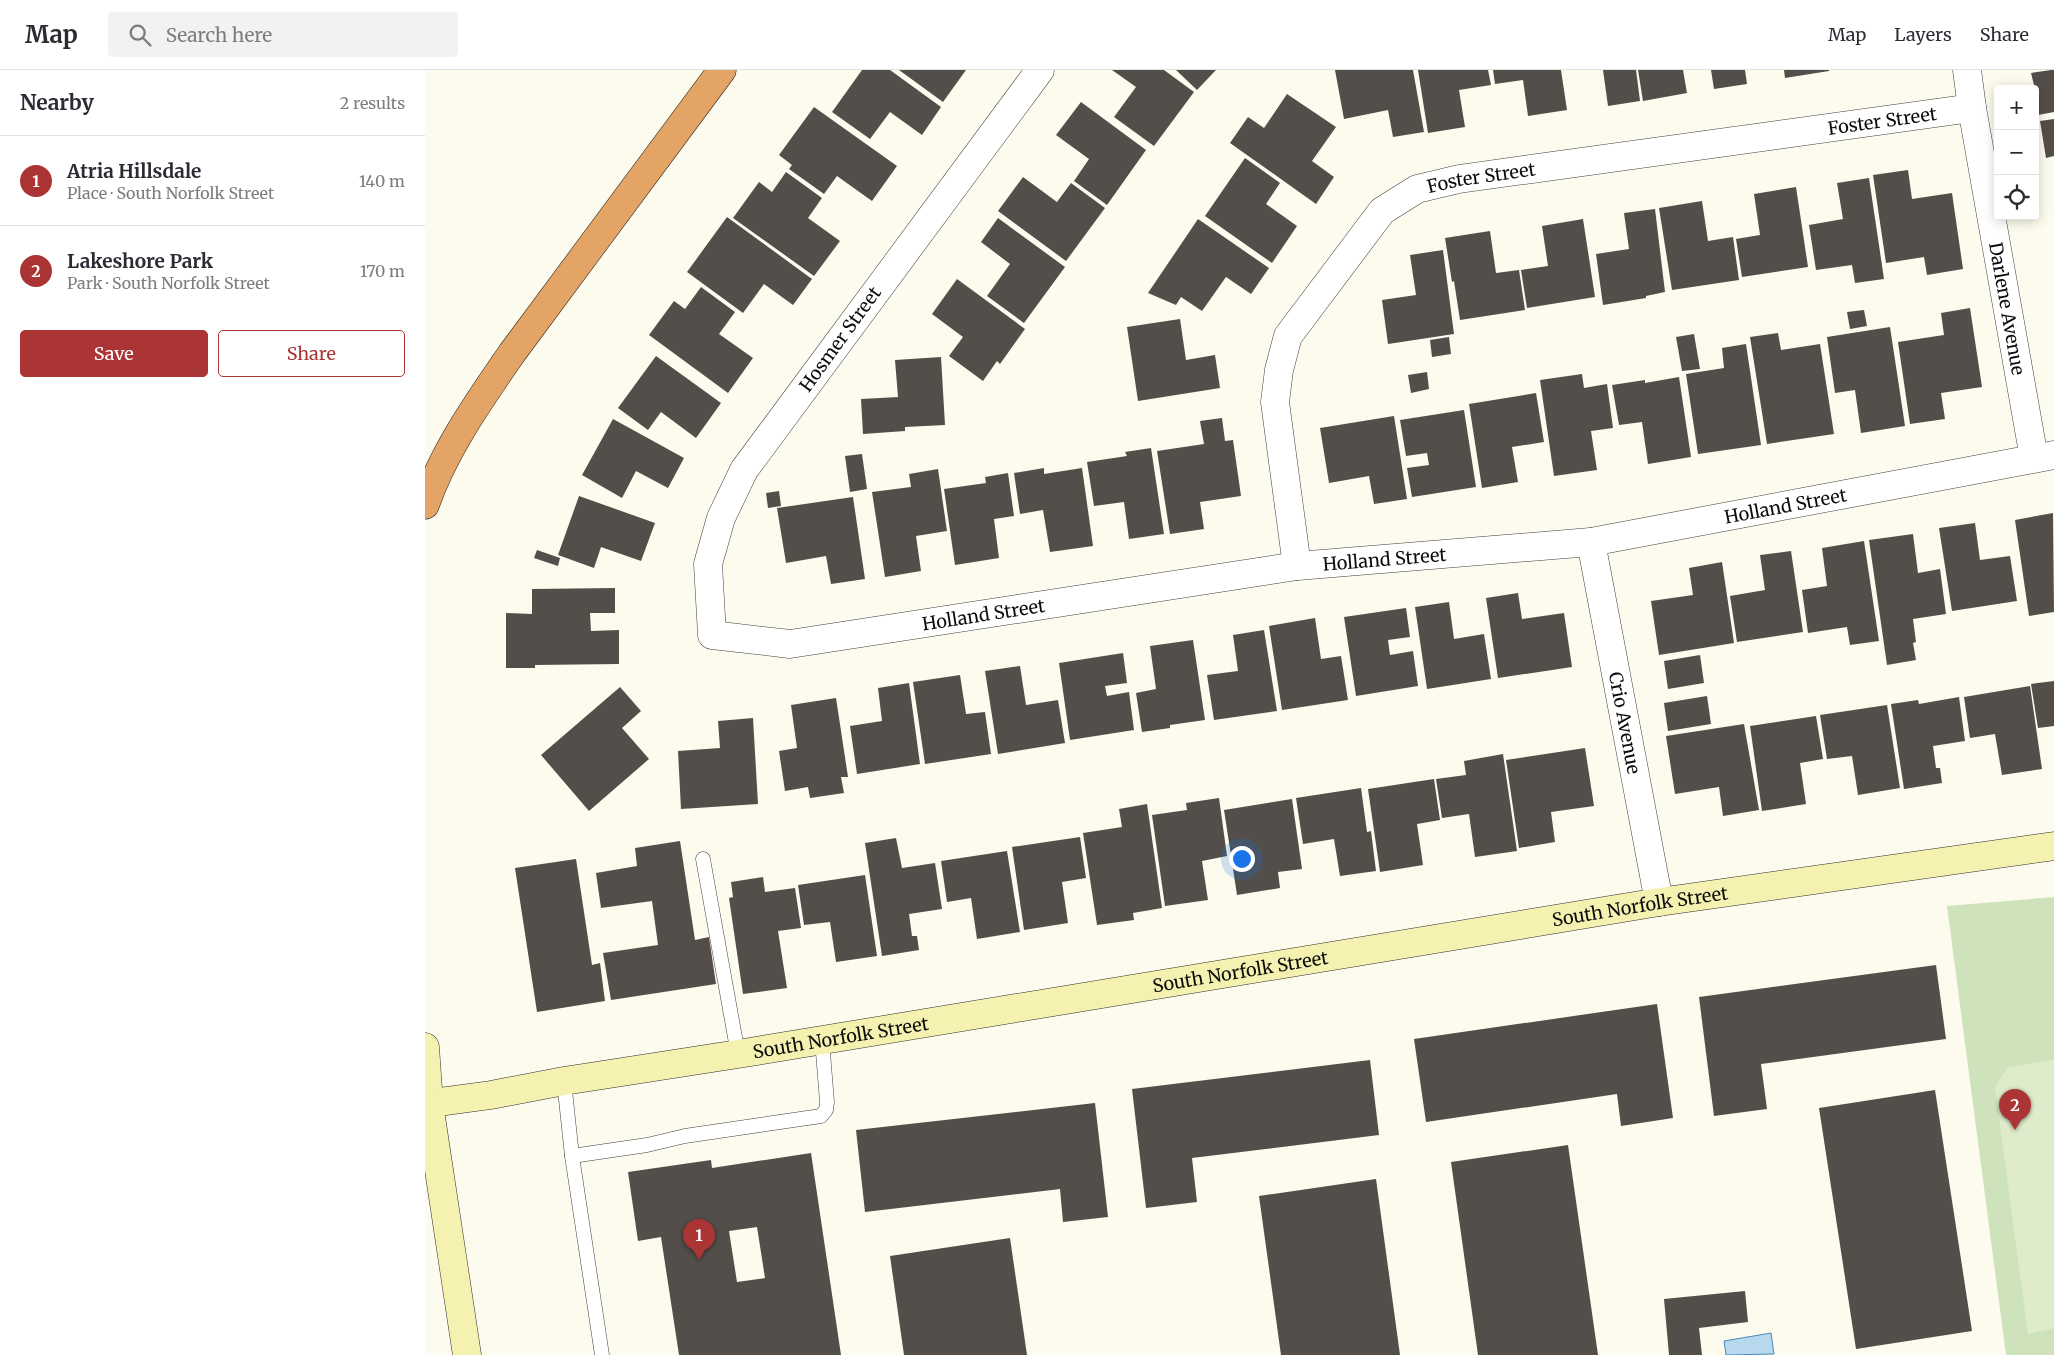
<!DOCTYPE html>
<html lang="en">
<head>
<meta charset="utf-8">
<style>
	body { margin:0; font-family:Merriweather,serif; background:#f2f2f3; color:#2b2b33 }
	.controls { position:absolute; right:15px; top:15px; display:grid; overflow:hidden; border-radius:5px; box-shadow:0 2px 12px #0003 }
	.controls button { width:45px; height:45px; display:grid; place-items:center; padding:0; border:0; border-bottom:1px solid #e1e1e2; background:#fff; color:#2b2b33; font:25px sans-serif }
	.you { position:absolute; left:816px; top:788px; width:18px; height:18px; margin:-12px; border:4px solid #fff; border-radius:50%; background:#1a73e8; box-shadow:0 0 0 8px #1a73e833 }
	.badge { display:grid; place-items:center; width:32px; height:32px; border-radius:50%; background:#ab3535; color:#fff; font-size:16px; font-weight:700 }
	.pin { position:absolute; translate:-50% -41px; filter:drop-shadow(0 1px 2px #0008) }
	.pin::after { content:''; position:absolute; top:26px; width:18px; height:15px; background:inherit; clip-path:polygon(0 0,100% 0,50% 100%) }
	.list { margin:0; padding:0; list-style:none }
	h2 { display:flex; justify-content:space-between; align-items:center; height:65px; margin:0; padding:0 20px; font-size:21px }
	h2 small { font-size:16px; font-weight:400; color:#7c7c81 }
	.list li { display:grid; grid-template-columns:32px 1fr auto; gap:15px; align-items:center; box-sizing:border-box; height:90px; padding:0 20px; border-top:1px solid #e1e1e2 }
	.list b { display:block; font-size:19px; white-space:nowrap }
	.list p { margin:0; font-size:16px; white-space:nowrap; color:#7c7c81 }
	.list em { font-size:16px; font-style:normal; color:#7c7c81 }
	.actions { display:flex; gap:10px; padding:15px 20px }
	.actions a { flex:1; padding:11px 0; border:1px solid #ab3535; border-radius:5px; text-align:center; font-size:18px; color:#ab3535 }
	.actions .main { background:#ab3535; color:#fff }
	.icon { flex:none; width:28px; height:28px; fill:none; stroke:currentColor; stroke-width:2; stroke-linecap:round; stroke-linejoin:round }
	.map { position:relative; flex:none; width:1629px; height:1285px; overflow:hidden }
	header { display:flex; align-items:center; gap:30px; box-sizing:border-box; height:70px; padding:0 25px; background:#fff; border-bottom:1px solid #e1e1e2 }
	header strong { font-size:24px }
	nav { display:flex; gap:28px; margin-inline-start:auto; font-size:18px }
	.search { width:350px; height:45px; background:#f2f2f3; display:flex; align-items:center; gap:12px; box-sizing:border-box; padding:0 18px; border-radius:5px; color:#7c7c81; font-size:19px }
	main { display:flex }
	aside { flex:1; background:#fff }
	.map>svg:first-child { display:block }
	.green { fill:#cee3bb }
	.pitch { fill:#dfeccc }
	.water { fill:#b8d8ee; stroke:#4889bd }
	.building { fill:#534e4a; fill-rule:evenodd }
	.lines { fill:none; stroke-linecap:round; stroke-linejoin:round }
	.service-casing { stroke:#3f3f3f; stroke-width:15 }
	.minor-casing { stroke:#3f3f3f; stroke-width:29 }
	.secondary-casing { stroke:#2e2e2e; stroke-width:29 }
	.motorway-casing { stroke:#1d1d1d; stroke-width:29 }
	.service { stroke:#fff; stroke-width:14 }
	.minor { stroke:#fff; stroke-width:28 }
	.secondary { stroke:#f5f1b0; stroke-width:28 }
	.motorway { stroke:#e3a465; stroke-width:28 }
	.labels { text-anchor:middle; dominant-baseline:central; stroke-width:5; stroke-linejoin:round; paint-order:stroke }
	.street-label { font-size:18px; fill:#0c0c0c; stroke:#fff }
</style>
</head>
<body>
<header>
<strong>Map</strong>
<div class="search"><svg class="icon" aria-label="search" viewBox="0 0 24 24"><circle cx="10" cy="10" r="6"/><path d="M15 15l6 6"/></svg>Search here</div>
<nav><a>Map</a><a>Layers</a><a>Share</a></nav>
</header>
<main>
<aside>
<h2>Nearby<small>2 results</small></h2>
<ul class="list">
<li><span class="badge">1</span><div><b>Atria Hillsdale</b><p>Place · South Norfolk Street</p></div><em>140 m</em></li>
<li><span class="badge">2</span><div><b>Lakeshore Park</b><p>Park · South Norfolk Street</p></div><em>170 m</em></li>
</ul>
<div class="actions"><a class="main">Save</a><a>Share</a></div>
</aside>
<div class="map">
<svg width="1629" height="1285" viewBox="0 0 1629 1285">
	<rect width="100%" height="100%" fill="#fdfbed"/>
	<path class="green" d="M1629,827V1285H1581L1522,836Z"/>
	<path class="pitch" d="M1629,990V1258L1603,1264L1570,1017L1583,997Z"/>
	<path class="water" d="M1346,1263L1349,1284L1301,1285L1299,1271Z"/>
	<g class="building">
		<path d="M437,0H465L516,37L497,65L465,42L445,69L407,42Z"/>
		<path d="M474,0H541L518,32Z"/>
		<path d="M687,0H739L769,22L729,76L689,47L711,17Z"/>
		<path d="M751,0H791L772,20Z"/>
		<path d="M910,0H988L999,62L968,67L963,40L919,49Z"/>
		<path d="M993,0H1063L1066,15L1034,20L1040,57L1003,63Z"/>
		<path d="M1068,0H1136L1142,40L1103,46L1098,10L1070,14Z"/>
		<path d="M1178,0H1211L1215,31L1183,36Z"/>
		<path d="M1213,0H1258L1262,23L1218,31Z"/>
		<path d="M1286,0H1320L1322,14L1289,19Z"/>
		<path d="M1359,0H1404V1L1360,8Z"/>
		<path d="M1626,0H1629V42L1613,45L1610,19L1606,3Z"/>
		<path d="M862,24L911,57L887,91L909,107L891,134L805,73L823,47L839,58Z"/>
		<path d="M656,32L721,80L682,135L649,111L664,89L631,65Z"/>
		<path d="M389,37L472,96L447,131L412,106L399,124L364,99L367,95L354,85Z"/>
		<path d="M1629,49V86L1621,88L1615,51Z"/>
		<path d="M820,88L855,113L841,134L872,156L847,193L780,146Z"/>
		<path d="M1483,100L1487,129L1527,123L1538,199L1502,205L1499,187L1461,193L1448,105Z"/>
		<path d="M361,102L397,128L383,148L415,171L389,206L308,148L334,112L347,122Z"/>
		<path d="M598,107L632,132L646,113L680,138L641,191L573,141Z"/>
		<path d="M1444,108L1459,209L1430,213L1427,195L1391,200L1384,155L1418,149L1412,113Z"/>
		<path d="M1371,117L1383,197L1317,207L1311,169L1335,165L1329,124Z"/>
		<path d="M1277,131L1283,171L1308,167L1314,210L1247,220L1234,138Z"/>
		<path d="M1230,139L1240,222L1221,226V228L1178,235L1171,184L1204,179L1199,143Z"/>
		<path d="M302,147L387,209L368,235L339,214L318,243L262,202Z"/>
		<path d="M573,148L640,197L599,253L562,226L585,194L556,172Z"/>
		<path d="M773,149L844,198L826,224L801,207L777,241L756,227L751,235L723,223Z"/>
		<path d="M1158,149L1170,227L1102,238L1096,200L1123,196L1117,156Z"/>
		<path d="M1065,161L1071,203L1094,200L1100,240L1035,250L1029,211L1027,212L1020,168Z"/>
		<path d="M1018,180L1029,264L963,274L957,230L991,225L985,185Z"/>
		<path d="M532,209L600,259L575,294L572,291L558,311L524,286L538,267L507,244Z"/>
		<path d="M276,217L310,242L294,264L328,288L303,323L224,265L249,231L260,239Z"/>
		<path d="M1545,238L1557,317L1516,323L1520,349L1485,354L1473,272L1519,265L1516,243Z"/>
		<path d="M1439,240L1442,256L1425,259L1422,242Z"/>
		<path d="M755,249L761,290L790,285L795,318L713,331L702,257Z"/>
		<path d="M1465,257L1480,356L1436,363L1430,320L1410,323L1402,267Z"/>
		<path d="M1353,263L1356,280L1395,274L1409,364L1342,374L1325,267Z"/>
		<path d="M1269,264L1275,299L1257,301L1251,267Z"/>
		<path d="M1024,267L1026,284L1007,287L1005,270Z"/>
		<path d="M1321,274L1336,375L1273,384L1261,304L1299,298L1297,278Z"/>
		<path d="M231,286L296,333L271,368L236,342L223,360L193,338Z"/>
		<path d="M516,287L520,355L480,357V361L438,364L436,329L473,327L470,290Z"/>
		<path d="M1002,302L1004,319L986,323L983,305Z"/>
		<path d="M1157,304L1159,318L1182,314L1188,358L1166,361L1172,400L1129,406L1115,310Z"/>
		<path d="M1254,307L1266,387L1223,394L1217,352L1194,355L1187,315L1220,310V313Z"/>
		<path d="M1111,323L1119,372L1087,377L1093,412L1057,418L1044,334Z"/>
		<path d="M1039,340L1051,417L987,427L982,398L1004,395L1002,383L981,386L975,350Z"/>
		<path d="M969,346L982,429L949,434L944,406L904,413L895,358Z"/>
		<path d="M797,348L800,371L808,370L816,426L775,432L779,459L745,464L732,381L779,374L775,351Z"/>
		<path d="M188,349L259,388L243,418L211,401L197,428L157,405Z"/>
		<path d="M726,378L739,464L704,469L699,432L669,436L662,392L702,386L700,382Z"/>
		<path d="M437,384L442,419L425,422L420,386Z"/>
		<path d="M619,398V404L657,398L668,476L625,482L618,440L595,444L589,403Z"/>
		<path d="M513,399L522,461L491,466L496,501L460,507L447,422L486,417L484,404Z"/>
		<path d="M583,403L589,446L569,449L574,488L530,495L519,419L561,413L560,407Z"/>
		<path d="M354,421L356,436L343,438L341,423Z"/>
		<path d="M154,426L230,453L216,491L176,477L169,498L133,485Z"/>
		<path d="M428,427L440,509L406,514L401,486L361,493L352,438Z"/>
		<path d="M1628,443L1629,542L1604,546L1590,450Z"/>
		<path d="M1550,453L1555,490L1585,486L1592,531L1527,541L1514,458Z"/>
		<path d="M1488,464L1493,503L1515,499L1521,544L1488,549L1491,572L1488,573L1491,590L1462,595L1444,470Z"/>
		<path d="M1439,471L1454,571L1425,575L1422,557L1383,563L1377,520L1402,516L1397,478Z"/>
		<path d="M112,480L135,488L133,496L109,488Z"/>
		<path d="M1366,481L1378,562L1312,572L1305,526L1340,520L1335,485Z"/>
		<path d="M1297,492L1309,573L1234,585L1226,531L1268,525L1264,498Z"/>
		<path d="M190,518V543H165L166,561L194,560V594L110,595V598H81V543L107,544V519Z"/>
		<path d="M1093,523L1097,549L1139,543L1147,597L1073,608L1061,528Z"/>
		<path d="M1024,532L1029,569L1059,564L1066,609L1002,619L990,537Z"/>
		<path d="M981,538L985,567L963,570L965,585L988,581L993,616L931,626L919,547Z"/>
		<path d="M890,548L896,589L916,586L923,630L857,640L844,556Z"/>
		<path d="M839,560L852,641L789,650L782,605L813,601L808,565Z"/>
		<path d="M768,570L780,650L745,655V658L717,662L711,623L731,619L725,576Z"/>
		<path d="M698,583L702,613L680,616L682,626L704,622L709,660L645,670L634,593Z"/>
		<path d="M1275,585L1279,613L1243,619L1239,591Z"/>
		<path d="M595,596L601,635L633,630L640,673L573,684L560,601Z"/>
		<path d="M535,605L541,644L560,642L566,684L500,694L488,612Z"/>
		<path d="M1629,611V656L1613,658L1606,614Z"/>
		<path d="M484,613L495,694L432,704L425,656L457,651L453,618Z"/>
		<path d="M1605,616L1617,699L1577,705L1570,664L1545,668L1539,627Z"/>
		<path d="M195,617L216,641L197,658L224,689L164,741L116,685Z"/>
		<path d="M1282,626L1286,654L1243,661L1239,633Z"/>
		<path d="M1534,627L1540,671L1508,676L1511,698H1515L1517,713L1479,719L1466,634L1493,630L1494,634Z"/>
		<path d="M411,628L423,707H416L419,723L385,728L383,717L360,721L354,681L372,678L366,635Z"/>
		<path d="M1462,635L1475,718L1433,725L1427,686L1402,689L1395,645Z"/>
		<path d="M1391,646L1398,689L1375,693L1381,734L1337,741L1325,656Z"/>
		<path d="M328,648L333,734L256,739L253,681L295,678L293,651Z"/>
		<path d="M1319,654L1334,740L1298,746L1294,717L1250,724L1241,666Z"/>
		<path d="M1160,678L1169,736L1126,742L1130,772L1094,778L1081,690Z"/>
		<path d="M1078,684L1092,781L1050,787L1044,744L1017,748L1011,709L1041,705L1039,691Z"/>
		<path d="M1009,709L1015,750L992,754L998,795L955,802L943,719Z"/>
		<path d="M936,718L942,762L946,761L951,801L915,806L909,769L878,774L871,728Z"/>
		<path d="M794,728L802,786L777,791L783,830L740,836L727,745L762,740L761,733Z"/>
		<path d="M867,729L877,799L853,802L855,818L812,825L799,740Z"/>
		<path d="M722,734L737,838L708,843L709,850L672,855L658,763L697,757L694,739Z"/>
		<path d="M655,767L661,808L637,812L643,853L599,860L587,777Z"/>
		<path d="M471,768L477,798L510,793L517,839L484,844L487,866H492L494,880L457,886L440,773Z"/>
		<path d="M255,771L270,870L284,867L291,914L186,930L178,883L233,875L227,831L176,838L171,803L212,796L210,778Z"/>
		<path d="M582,781L595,862L552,869L546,828L522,832L516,791Z"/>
		<path d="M151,789L167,895L175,893L180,931L112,942L90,798Z"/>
		<path d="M440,805L452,886L411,892L405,852L379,855L373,815Z"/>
		<path d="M338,807L340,822L370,818L376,858L353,861L362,918L318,924L304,828L308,827L306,812Z"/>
		<path d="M1511,895L1521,969L1336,994L1342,1039L1289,1046L1274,927Z"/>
		<path d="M1232,934L1248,1048L1196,1056L1192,1024L1001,1052L989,969Z"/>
		<path d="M945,990L954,1065L767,1088L772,1132L721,1138L707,1019Z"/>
		<path d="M1510,1020L1547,1261L1431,1279L1394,1038Z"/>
		<path d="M670,1033L683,1147L638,1152L635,1119L440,1142L431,1060Z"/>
		<path d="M1143,1075L1173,1285H1053L1026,1092Z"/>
		<path d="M386,1083L416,1285H254L236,1167L213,1171L203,1102L286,1090L287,1098ZM332,1157L340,1208L312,1212L304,1161Z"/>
		<path d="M951,1109L975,1285H856L834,1126Z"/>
		<path d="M585,1168L602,1285H479L465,1186Z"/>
		<path d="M1320,1221L1323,1252L1274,1258L1277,1285H1244L1239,1229Z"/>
	</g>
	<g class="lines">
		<defs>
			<g id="service">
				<path d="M278,789L313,984"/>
				<path d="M139,1011L147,1086L177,1285"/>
				<path d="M147,1086L222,1075L260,1066L396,1046L401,1040L402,1032L397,970"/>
			</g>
			<g id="minor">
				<path id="s1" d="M615,0L319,400L296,448L283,494L287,565L365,574L872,496L1166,472L1629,385"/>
				<path id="s2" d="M1542,0L1547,38L1609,388"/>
				<path id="s3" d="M1166,472L1234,832"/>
				<path id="s4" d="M872,496L850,332L854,300L863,266L957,141L992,119L1034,109L1547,38"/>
			</g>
			<g id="secondary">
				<path d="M0,977L4,1034L42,1285"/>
				<path id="s5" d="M0,1034L66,1025L139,1011L313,984L1234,832L1629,776"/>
			</g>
			<path id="motorway" d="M0,435C19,380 54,331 87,283L297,0"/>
		</defs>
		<use href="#service" class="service-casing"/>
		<use href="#minor" class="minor-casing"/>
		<use href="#secondary" class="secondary-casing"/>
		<use href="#motorway" class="motorway-casing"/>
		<use href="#service" class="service"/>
		<use href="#minor" class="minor"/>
		<use href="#secondary" class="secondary"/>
		<use href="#motorway" class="motorway"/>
	</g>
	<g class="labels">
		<g class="street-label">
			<text stroke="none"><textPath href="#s4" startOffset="901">Foster Street</textPath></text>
			<text stroke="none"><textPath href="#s4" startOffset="496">Foster Street</textPath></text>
			<text stroke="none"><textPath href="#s2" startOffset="242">Darlene Avenue</textPath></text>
			<text transform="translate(415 269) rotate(-54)">Hosmer Street</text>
			<text stroke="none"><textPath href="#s1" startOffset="1754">Holland Street</textPath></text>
			<text stroke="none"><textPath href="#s1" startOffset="1349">Holland Street</textPath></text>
			<text stroke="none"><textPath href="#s1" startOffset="944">Holland Street</textPath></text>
			<text stroke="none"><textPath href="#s3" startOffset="184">Crio Avenue</textPath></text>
			<text stroke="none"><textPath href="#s5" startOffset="1231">South Norfolk Street</textPath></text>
			<text stroke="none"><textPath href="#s5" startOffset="826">South Norfolk Street</textPath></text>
			<text stroke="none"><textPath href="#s5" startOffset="421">South Norfolk Street</textPath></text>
		</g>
	</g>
</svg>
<div class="controls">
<button>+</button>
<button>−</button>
<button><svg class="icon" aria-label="locate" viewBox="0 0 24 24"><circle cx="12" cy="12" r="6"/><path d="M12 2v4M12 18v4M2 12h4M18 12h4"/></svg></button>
</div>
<div class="you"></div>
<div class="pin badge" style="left:274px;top:1190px">1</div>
<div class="pin badge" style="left:1590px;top:1060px">2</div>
</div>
</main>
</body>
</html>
